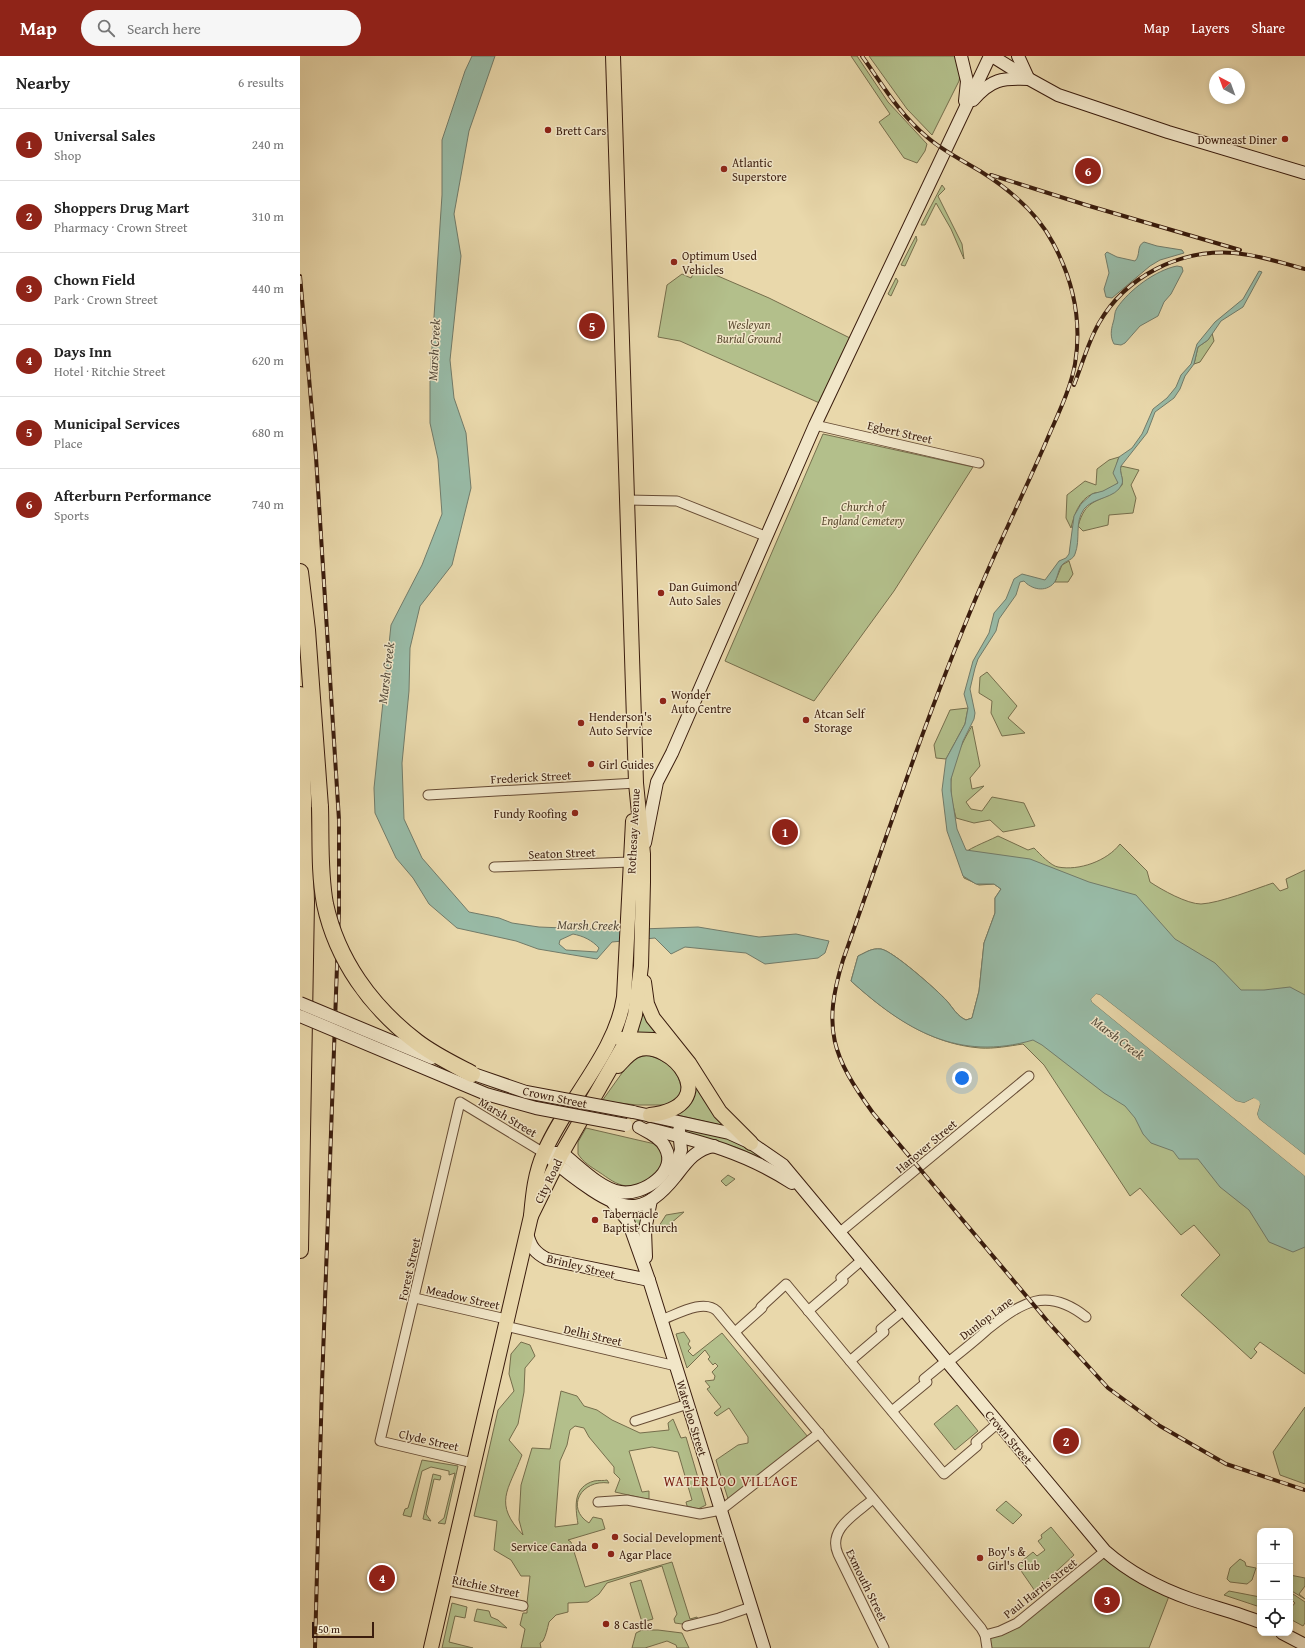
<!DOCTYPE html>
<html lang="en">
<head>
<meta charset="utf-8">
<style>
	body { margin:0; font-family:"Gentium Book Plus",serif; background:#f6f6f6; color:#222 }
	.controls { position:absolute; right:12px; bottom:12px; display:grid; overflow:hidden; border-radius:8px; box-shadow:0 2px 6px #0003 }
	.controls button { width:36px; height:36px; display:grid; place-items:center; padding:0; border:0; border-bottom:1px solid #e0e0e0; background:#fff; color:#222; font:20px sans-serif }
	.compass { position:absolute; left:909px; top:12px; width:36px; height:36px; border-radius:50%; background:#fff; box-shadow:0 2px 6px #0003; rotate:319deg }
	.scale { position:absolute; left:12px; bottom:10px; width:62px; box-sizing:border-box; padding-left:4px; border:2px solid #3a1c0d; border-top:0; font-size:11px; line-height:14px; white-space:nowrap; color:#3a1c0d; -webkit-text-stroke:3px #f1e6c8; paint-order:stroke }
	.you { position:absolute; left:662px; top:1022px; width:14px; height:14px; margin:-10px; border:3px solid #fff; border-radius:50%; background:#1a73e8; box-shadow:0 0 0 6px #1a73e833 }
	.badge { display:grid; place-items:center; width:26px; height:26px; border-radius:50%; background:#8f2418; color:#fff; font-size:13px; font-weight:700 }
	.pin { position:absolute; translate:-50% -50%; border:2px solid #fff; box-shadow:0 1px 4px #0006 }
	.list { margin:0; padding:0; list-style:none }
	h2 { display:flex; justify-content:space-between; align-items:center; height:52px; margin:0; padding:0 16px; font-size:17px }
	h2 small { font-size:13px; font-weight:400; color:#767676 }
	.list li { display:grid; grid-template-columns:26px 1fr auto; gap:12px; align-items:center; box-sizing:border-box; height:72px; padding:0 16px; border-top:1px solid #e0e0e0 }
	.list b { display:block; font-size:15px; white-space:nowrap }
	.list p { margin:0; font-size:13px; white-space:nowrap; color:#767676 }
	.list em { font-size:13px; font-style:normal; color:#767676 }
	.icon { flex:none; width:22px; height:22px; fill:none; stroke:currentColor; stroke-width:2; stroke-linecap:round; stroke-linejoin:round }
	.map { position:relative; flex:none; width:1005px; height:1592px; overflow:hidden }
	header { display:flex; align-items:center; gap:24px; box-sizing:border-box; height:56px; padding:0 20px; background:#8f2418; color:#fff }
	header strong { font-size:19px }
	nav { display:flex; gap:22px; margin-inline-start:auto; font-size:14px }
	.search { width:280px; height:36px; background:#f6f6f6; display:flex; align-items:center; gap:10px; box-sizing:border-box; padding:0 14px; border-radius:22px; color:#767676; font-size:15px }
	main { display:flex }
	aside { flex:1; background:#fff }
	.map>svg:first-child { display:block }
	.green { fill:#b3bf8b; stroke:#766e4c }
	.water { fill:#98baa6; stroke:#727b69; fill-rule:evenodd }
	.pier { fill:#e9d8ab }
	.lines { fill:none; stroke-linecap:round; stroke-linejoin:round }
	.street-casing { stroke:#664b34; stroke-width:11 }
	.secondary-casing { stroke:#3a1c0d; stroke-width:14 }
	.primary-casing { stroke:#3a1c0d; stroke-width:16 }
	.highway-casing { stroke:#3a1c0d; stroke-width:18 }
	.street { stroke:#f1e6c8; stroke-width:9 }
	.secondary { stroke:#f1e6c8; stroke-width:12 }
	.primary { stroke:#e9d8ab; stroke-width:14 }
	.highway { stroke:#e9d8ab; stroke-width:16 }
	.rail-casing { stroke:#3a1c0d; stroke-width:4 }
	.rail { stroke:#f1e6c8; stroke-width:2.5; stroke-dasharray:8; stroke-linecap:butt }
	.secondary-bridge-casing { stroke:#3a1c0d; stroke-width:14; stroke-linecap:butt }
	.highway-bridge-casing { stroke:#3a1c0d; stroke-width:18; stroke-linecap:butt }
	.secondary-bridge { stroke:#f1e6c8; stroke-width:12 }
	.highway-bridge { stroke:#e9d8ab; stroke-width:16 }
	.poi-dot { fill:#8f2418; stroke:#f1e6c8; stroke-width:1.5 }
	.labels { text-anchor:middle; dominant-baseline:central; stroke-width:3; stroke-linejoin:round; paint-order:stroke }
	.poi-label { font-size:12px; fill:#3a1c0d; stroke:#f1e6c8; text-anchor:start }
	.park-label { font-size:12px; font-style:italic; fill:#5e4d33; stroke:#f1e6c8 }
	.street-label { font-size:12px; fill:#3a1c0d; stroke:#f1e6c8 }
	.water-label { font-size:13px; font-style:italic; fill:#564b3b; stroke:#f1e6c8 }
	.quarter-label { font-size:14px; letter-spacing:1px; fill:#7a1f14; stroke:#f1e6c8 }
</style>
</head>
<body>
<header>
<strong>Map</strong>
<div class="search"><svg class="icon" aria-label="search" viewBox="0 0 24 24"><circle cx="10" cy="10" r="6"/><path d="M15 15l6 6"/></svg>Search here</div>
<nav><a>Map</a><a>Layers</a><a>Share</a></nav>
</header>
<main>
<aside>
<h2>Nearby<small>6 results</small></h2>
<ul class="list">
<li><span class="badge">1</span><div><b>Universal Sales</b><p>Shop</p></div><em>240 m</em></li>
<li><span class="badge">2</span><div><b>Shoppers Drug Mart</b><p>Pharmacy · Crown Street</p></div><em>310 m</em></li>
<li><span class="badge">3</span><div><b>Chown Field</b><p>Park · Crown Street</p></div><em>440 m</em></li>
<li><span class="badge">4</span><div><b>Days Inn</b><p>Hotel · Ritchie Street</p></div><em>620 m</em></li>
<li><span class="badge">5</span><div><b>Municipal Services</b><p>Place</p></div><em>680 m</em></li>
<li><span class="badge">6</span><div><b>Afterburn Performance</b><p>Sports</p></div><em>740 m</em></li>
</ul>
</aside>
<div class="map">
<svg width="1005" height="1592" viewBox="0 0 1005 1592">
	<rect width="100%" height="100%" fill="#e9d8ab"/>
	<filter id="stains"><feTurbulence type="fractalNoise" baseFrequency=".005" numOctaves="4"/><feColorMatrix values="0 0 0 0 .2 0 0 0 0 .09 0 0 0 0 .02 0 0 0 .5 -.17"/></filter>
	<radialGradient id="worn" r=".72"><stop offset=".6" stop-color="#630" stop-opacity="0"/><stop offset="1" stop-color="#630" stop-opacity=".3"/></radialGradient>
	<g class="green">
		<path d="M551,0H557L588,46L627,88L625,95L617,107L604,102L579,66L590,58Z"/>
		<path d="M569,0H655L660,19L659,25L632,79L607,53Z"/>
		<path d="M642,129L645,133L638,140L662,188L664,203L651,173L636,147L625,169H621Z"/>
		<path d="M616,180L617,184L605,210L601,209Z"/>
		<path d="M397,211L469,242L554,284L524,349L380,285L358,281L367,229L382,218L391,222Z"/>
		<path d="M596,222L598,225L591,240L588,238Z"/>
		<path d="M912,277L914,285L900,306L894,308L898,291L908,284Z"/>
		<path d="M523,378L673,411L594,535L514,645L425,605Z"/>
		<path d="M819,401C815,409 817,420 818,427C814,430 807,434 802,436C799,437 795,436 792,438C779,444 774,459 771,472L766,462L767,439L785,425L796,429L797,413L809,404Z"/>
		<path d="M821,410L839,414L831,429L836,442L833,457L809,459L808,469L783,475L778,470C786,443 795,448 815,435C817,433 820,432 822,429C824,423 819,417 821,410Z"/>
		<path d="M769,505L773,518L768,526H755L762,509Z"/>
		<path d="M687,616L717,650L708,662L725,677L702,680L691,657L692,645L679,637L680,621Z"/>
		<path d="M668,652L665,668L646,703L636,702L634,689L650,654Z"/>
		<path d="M672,670L680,710L670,722L672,733L684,730L666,746L671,753L682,755L692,741L724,747L735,770L703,776L690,764L674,767L656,762C654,753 651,744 651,734C649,713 661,688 672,670Z"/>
		<path d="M698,780L728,794L734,792C740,798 751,810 758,811C779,815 807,805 820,788L847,815L850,826C862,834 887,848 901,848C920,847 955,833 973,827L980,835L988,832L986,823L1005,814V1099L957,1058L960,1048L954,1042L944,1047L936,1045L800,939L796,938L791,943L792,946L1005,1120V1318L960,1286L954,1293L957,1296L951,1303L881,1239L920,1199L894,1169L881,1179L840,1132L830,1140L744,1009L723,988C709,990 694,993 680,992C629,988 588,958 551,925L558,900C567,896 571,892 581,893C593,895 637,934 647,945C653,952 657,960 666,964L672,962L679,935L684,887L695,857V842L701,833L694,828L679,829L664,822L658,802C668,792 684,787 698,780Z"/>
		<path d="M343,955L362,980L337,978Z"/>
		<path d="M348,999C369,1006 379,1014 382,1037L367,1049H337L302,1045L332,1003Z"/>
		<path d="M394,1027L425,1070L377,1059C388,1047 395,1047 394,1027Z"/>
		<path d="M286,1072L355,1088C377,1105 348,1131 327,1130C316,1129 308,1122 299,1116C291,1111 283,1106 278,1098V1086Z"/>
		<path d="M385,1072L423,1081L444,1089L465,1103L435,1091L386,1077L383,1073Z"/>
		<path d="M428,1119L435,1123L426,1130L421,1125Z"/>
		<path d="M344,1154L343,1187L326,1155Z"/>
		<path d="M384,1156L363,1174L359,1170L366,1159Z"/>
		<path d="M384,1276L390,1285L388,1288L391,1292L388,1295L393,1300L422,1277L508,1381L429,1446L416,1404L438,1389L448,1387V1381L429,1352L417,1360L414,1357L421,1351L407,1333L410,1331L405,1325L414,1324L415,1320L412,1316L418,1310L415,1307L413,1309L408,1303L410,1301L405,1294L387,1312L376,1278Z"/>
		<path d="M221,1286L230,1289L235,1300L225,1312L224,1336L218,1368L209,1384L222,1399C208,1435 193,1447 223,1479L219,1464L221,1429L232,1392L250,1393L261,1335L277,1340L284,1350L297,1354L312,1364L340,1377L369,1374L368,1367L373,1363L381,1382L386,1381L406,1449L398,1453L387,1450L386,1446L392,1444L378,1396L352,1391L329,1395L342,1436L349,1435V1443H346L315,1436L320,1423L314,1417V1411L289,1381L284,1372L275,1370L270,1374L267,1389L260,1405L255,1471L278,1468C275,1450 273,1431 294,1425C299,1424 304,1425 307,1424L309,1427C281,1423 265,1452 289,1467L293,1461L302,1463L305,1473L268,1484L271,1486L285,1531L372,1506L390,1563L397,1561L398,1564L382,1568L375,1567L374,1563L377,1558L362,1510L307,1527L299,1538L288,1546L268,1547V1556L256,1559L249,1566C247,1574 246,1579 243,1585L240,1587L241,1592H221L225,1573L220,1569L223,1557H227V1547L230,1520H221L211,1504L194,1494L197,1465L174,1460L198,1354L214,1335L209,1318L211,1298Z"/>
		<path d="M657,1349L678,1375L655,1394L634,1368Z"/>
		<path d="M1005,1351V1428L980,1419L973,1396Z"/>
		<path d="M122,1404L158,1410L145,1468L138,1467L144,1462L155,1417L149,1419V1415L131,1411L122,1415L111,1461L103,1459L105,1453L108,1452Z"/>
		<path d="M133,1418L141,1420L140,1424L134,1423L126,1458L131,1465L123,1463Z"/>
		<path d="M706,1445L722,1459L713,1468L696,1454Z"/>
		<path d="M751,1471L774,1499L735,1535L717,1509L733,1496L737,1500L745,1494L738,1485L742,1482L741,1479Z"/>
		<path d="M805,1495L871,1535L849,1592H687L685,1579L700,1575Z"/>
		<path d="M940,1503L945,1506L946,1510L956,1512L952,1524L947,1528L930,1526L927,1523L930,1512Z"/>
		<path d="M990,1519L1005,1522V1530L999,1538L1005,1543L990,1534Z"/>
		<path d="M341,1524L353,1563L342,1566L330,1527Z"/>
		<path d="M929,1535L960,1541V1551L924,1539Z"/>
		<path d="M993,1538L1005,1546V1567L1003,1570L990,1563V1553L995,1547L992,1544Z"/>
		<path d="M152,1547L167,1551L165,1562L155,1560L149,1586L173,1592H142Z"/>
		<path d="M177,1553L189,1555L191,1561L198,1564L207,1572L174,1565Z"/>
		<path d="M342,1574H358L382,1577L389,1592H377L376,1589L367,1585L345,1592H332L336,1577Z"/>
	</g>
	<g class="water">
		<path d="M172,0H195L169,75L154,158L161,200L150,304L154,342L166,377L171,432L152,509L120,550L110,592L109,635L102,707L104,763L122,802L169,856L199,862L212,867L239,871L312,874L398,871L459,881L496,878L529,885L525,897L518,902L465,908L446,897L385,891L371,898L355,882L312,886L297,903L238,893L216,885L157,872L129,848L113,822L96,802L75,757L74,732L91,569L122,509L142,458L138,403L130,367V322L142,139V84L165,15ZM273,878C283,880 292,884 299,892L297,896L266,894L259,888L260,884Z"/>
		<path d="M844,186L857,190L882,194L884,197L860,204L850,210L812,242L806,241L804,233L809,217L805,198L807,196L817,201L835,205C841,199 836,190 844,186Z"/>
		<path d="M877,210L882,211L883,215L871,238L864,246L858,260L840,270L825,287L821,289L814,288C810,281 811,274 813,267C815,262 814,256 817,252C829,234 856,214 877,210Z"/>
		<path d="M959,215L962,216L943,251L921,265L908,284L898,291L894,308L885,320L880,333L874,342L855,356L847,377L821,410C819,416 824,423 822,428C816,443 793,441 784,453C774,467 781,483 775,498C773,504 767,504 763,508C758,512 758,522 754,527C745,537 731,533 724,525L720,526L716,539L699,563L696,575L678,603L675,612L670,633L675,657L674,663L663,685L651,723V735L657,773L666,794L730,803L789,826L836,839L875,883L915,907L941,934H964L990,931L1005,939V1099L959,1063L957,1058L960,1048L954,1042L944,1047L936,1045L800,939L796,938L791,943L792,946L1005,1120V1191L993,1196L969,1186L949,1154L920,1131L898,1103H879L873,1095L851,1087L843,1078L835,1062L825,1050L804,1037L742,989L733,984C659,1006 605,974 551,925L558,900C567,896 571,892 581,893C593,895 637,934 647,945C653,952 657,960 666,964L672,962L679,935L684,887L695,857V842L701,833L694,828H676L663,820L647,775L642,734L646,703L665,668L668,652L664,638L673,605L689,577L694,557L706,543L714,523L722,518L745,524L759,505L766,502L769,498L774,460L781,448L792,438L803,435L818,427L813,417L819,401L832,392L842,378L853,353L867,342L876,331L881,319L891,308L897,288L915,266L943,243Z"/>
	</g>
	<path class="pier" d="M796,938L800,939L936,1045L944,1047L954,1042L959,1045L960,1048L957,1058L959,1063L1005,1099V1101L958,1064L955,1058L958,1048L955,1044L944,1049L935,1047L799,941H794L793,945L1005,1118V1120L792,946L791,943Z"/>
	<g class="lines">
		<defs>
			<g id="street">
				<path d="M515,369L679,407"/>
				<path d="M327,444L377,445L465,480"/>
				<path d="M128,739L336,727"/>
				<path d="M194,811L330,806"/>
				<path d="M539,1177L729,1020"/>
				<path d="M115,1242L206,1263"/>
				<path d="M461,1251L486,1228L644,1418L677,1390L676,1386L698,1367"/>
				<path d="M508,1255L543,1225L541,1222L562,1204"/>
				<path d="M361,1264C376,1259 403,1242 417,1255L681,1572L685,1579L687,1592"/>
				<path d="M205,1270L376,1310"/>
				<path d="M435,1276L462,1252"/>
				<path d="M550,1305L584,1276L581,1273L604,1254"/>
				<path d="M647,1307C661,1296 675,1285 688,1273C722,1246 747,1230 786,1261"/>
				<path d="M592,1355L627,1326L624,1323L646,1305"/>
				<path d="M335,1365L388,1348"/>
				<path d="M173,1407L80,1385L160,1046L244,1097"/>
				<path d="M573,1443C556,1458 527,1473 538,1498L584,1592"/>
				<path d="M298,1446L327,1444L400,1458L421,1454L519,1377"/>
				<path d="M144,1534L223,1550"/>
				<path d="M387,1570L419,1562L451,1551"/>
				<path d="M685,1579L700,1575L717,1567L805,1495"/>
			</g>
			<g id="secondary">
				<path d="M661,0L667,25L665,45"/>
				<path d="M692,0L729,23L758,39L868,76L1005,117"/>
				<path d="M718,0L728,22"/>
				<path d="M673,44C691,23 702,22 729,23"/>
				<path d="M345,787L357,726L372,697L515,369L690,0"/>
				<path d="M333,1056L429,1077L451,1087L483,1109L805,1495C830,1517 859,1532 890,1543C913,1551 938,1557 960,1566"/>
				<path d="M350,1073C403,1086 446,1097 492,1127"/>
				<path d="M244,1097C259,1110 275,1123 292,1134C328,1158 347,1156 375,1121C386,1107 395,1093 414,1090"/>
				<path d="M252,1097H262C279,1110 299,1132 320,1136C343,1140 379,1116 365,1091C360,1081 348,1076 339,1071"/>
				<path d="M374,1117L381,1094L379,1074"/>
				<path d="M313,1147L328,1165L349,1224L464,1592"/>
				<path d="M227,1177C230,1190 235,1197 247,1203L349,1224"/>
				<path d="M346,1201L345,1174L351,1144"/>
				<path d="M982,1577L1005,1589"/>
			</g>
			<g id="primary">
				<path d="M344,926L347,948L353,962L389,1007L420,1056L451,1087"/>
				<path d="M321,983L354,984L372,991"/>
				<path d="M318,1010C324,1004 329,997 337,994C370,981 427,1049 350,1059"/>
				<path d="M231,1160L262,1097L328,982L335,959L341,910L343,826V798L336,727L313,0"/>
				<path d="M131,1592L231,1160C233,1138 235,1117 244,1097C266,1045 316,997 324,941L333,765"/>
			</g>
			<g id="highway">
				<path d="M0,516L7,574L20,751"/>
				<path d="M0,639L6,846L0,1194"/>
			</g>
		</defs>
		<use href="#street" class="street-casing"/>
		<use href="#secondary" class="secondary-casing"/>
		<use href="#primary" class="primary-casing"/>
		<use href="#highway" class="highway-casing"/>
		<use href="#street" class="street"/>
		<use href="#secondary" class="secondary"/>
		<use href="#primary" class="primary"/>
		<use href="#highway" class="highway"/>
		<defs>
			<g id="rail">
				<path d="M562,0C582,28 600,59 627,81C643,95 662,104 680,115C709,133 737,156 753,187C773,224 782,266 775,308C770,335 757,360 746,386C726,432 704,477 684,523C630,648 588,777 543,904C522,973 532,1000 573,1057L749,1267L808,1332L860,1370L926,1408L1005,1434"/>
				<path d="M691,119L786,149L940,194"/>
				<path d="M0,220L16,401L39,764V854L22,1328L15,1592"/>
				<path d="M774,329C782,309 788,286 799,267C826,220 880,193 934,197C959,199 982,207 1005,213"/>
			</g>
		</defs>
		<use href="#rail" class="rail-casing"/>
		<use href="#rail" class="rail"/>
		<defs>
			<g id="secondary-bridge">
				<path d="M0,947L132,1002"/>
				<path d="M0,960L186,1038L236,1052L326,1069"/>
				<path d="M165,1015L226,1036L333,1056"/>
			</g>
			<path id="highway-bridge" d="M20,751C21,782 19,816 25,848C37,904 71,951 117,986C134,999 153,1008 172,1018"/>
		</defs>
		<use href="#secondary-bridge" class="secondary-bridge-casing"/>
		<use href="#highway-bridge" class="highway-bridge-casing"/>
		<use href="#secondary-bridge" class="secondary-bridge"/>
		<use href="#highway-bridge" class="highway-bridge"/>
	</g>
	<g class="poi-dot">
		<circle cx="248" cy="74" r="4"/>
		<circle cx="985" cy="83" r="4"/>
		<circle cx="424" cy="113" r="4"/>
		<circle cx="374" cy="206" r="4"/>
		<circle cx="361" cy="537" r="4"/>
		<circle cx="363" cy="645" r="4"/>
		<circle cx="506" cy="664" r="4"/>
		<circle cx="281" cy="667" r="4"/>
		<circle cx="291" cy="708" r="4"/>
		<circle cx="275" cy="757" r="4"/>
		<circle cx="295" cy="1164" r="4"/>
		<circle cx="315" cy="1481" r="4"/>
		<circle cx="295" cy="1490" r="4"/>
		<circle cx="311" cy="1498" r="4"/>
		<circle cx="680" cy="1502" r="4"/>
		<circle cx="306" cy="1568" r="4"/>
	</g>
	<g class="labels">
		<g class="poi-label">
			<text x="256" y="74">Brett Cars</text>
			<text x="977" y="83" text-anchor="end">Downeast Diner</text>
			<text x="432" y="106">Atlantic<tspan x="432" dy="14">Superstore</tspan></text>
			<text x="382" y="199">Optimum Used<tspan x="382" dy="14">Vehicles</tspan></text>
			<text x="369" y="530">Dan Guimond<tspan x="369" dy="14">Auto Sales</tspan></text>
			<text x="371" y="638">Wonder<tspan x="371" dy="14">Auto Centre</tspan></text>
			<text x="514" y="657">Atcan Self<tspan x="514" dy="14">Storage</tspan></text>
			<text x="289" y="660">Henderson's<tspan x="289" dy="14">Auto Service</tspan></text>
			<text x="299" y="708">Girl Guides</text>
			<text x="267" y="757" text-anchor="end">Fundy Roofing</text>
			<text x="303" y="1157">Tabernacle<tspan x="303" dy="14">Baptist Church</tspan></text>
			<text x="323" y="1481">Social Development</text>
			<text x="287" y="1490" text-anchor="end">Service Canada</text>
			<text x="688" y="1495">Boy's &amp;<tspan x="688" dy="14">Girl's Club</tspan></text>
			<text x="319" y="1498">Agar Place</text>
			<text x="314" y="1568">8 Castle</text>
		</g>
		<g class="park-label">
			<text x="449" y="268">Wesleyan<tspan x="449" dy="14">Burial Ground</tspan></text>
			<text x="563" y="450">Church of<tspan x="563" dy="14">England Cemetery</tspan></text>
		</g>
		<g class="street-label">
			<text transform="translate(600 376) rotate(13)">Egbert Street</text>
			<text transform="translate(231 721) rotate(-3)">Frederick Street</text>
			<text transform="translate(333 775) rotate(-87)">Rothesay Avenue</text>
			<text transform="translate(262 797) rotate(-2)">Seaton Street</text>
			<text transform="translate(255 1041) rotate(12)">Crown Street</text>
			<text transform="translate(208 1061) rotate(31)">Marsh Street</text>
			<text transform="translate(626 1090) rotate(-40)">Hanover Street</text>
			<text transform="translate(248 1125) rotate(-64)">City Road</text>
			<text transform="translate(281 1210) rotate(14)">Brinley Street</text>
			<text transform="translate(109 1213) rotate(-77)">Forest Street</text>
			<text transform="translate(163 1241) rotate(13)">Meadow Street</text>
			<text transform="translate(686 1262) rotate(-37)">Dunlop Lane</text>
			<text transform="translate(293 1279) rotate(13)">Delhi Street</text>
			<text transform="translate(392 1362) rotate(73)">Waterloo Street</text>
			<text transform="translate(709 1381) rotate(50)">Crown Street</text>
			<text transform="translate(129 1384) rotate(13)">Clyde Street</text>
			<text transform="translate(567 1529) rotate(64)">Exmouth Street</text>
			<text transform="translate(186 1530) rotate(12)">Ritchie Street</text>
			<text transform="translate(740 1532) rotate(-38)">Paul Harris Street</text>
		</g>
		<g class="water-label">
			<text transform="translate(134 294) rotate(-87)">Marsh Creek</text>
			<text transform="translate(86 617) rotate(-83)">Marsh Creek</text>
			<text transform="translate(288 869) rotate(1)">Marsh Creek</text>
			<text transform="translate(818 982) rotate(37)">Marsh Creek</text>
		</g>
		<g class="quarter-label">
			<text x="431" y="1425">WATERLOO VILLAGE</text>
		</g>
	</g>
	<rect width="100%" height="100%" filter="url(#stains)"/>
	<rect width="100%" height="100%" fill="url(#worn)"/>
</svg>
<div class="controls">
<button>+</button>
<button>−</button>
<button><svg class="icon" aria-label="locate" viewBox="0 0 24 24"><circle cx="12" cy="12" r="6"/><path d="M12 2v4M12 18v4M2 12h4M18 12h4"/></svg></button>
</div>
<svg class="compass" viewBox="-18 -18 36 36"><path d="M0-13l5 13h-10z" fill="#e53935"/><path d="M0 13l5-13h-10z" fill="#767676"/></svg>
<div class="scale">50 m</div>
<div class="you"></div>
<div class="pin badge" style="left:485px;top:776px">1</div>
<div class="pin badge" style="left:766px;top:1385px">2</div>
<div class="pin badge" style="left:807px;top:1544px">3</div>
<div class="pin badge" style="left:82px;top:1522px">4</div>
<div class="pin badge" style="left:292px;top:270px">5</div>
<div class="pin badge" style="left:788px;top:115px">6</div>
</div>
</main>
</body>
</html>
